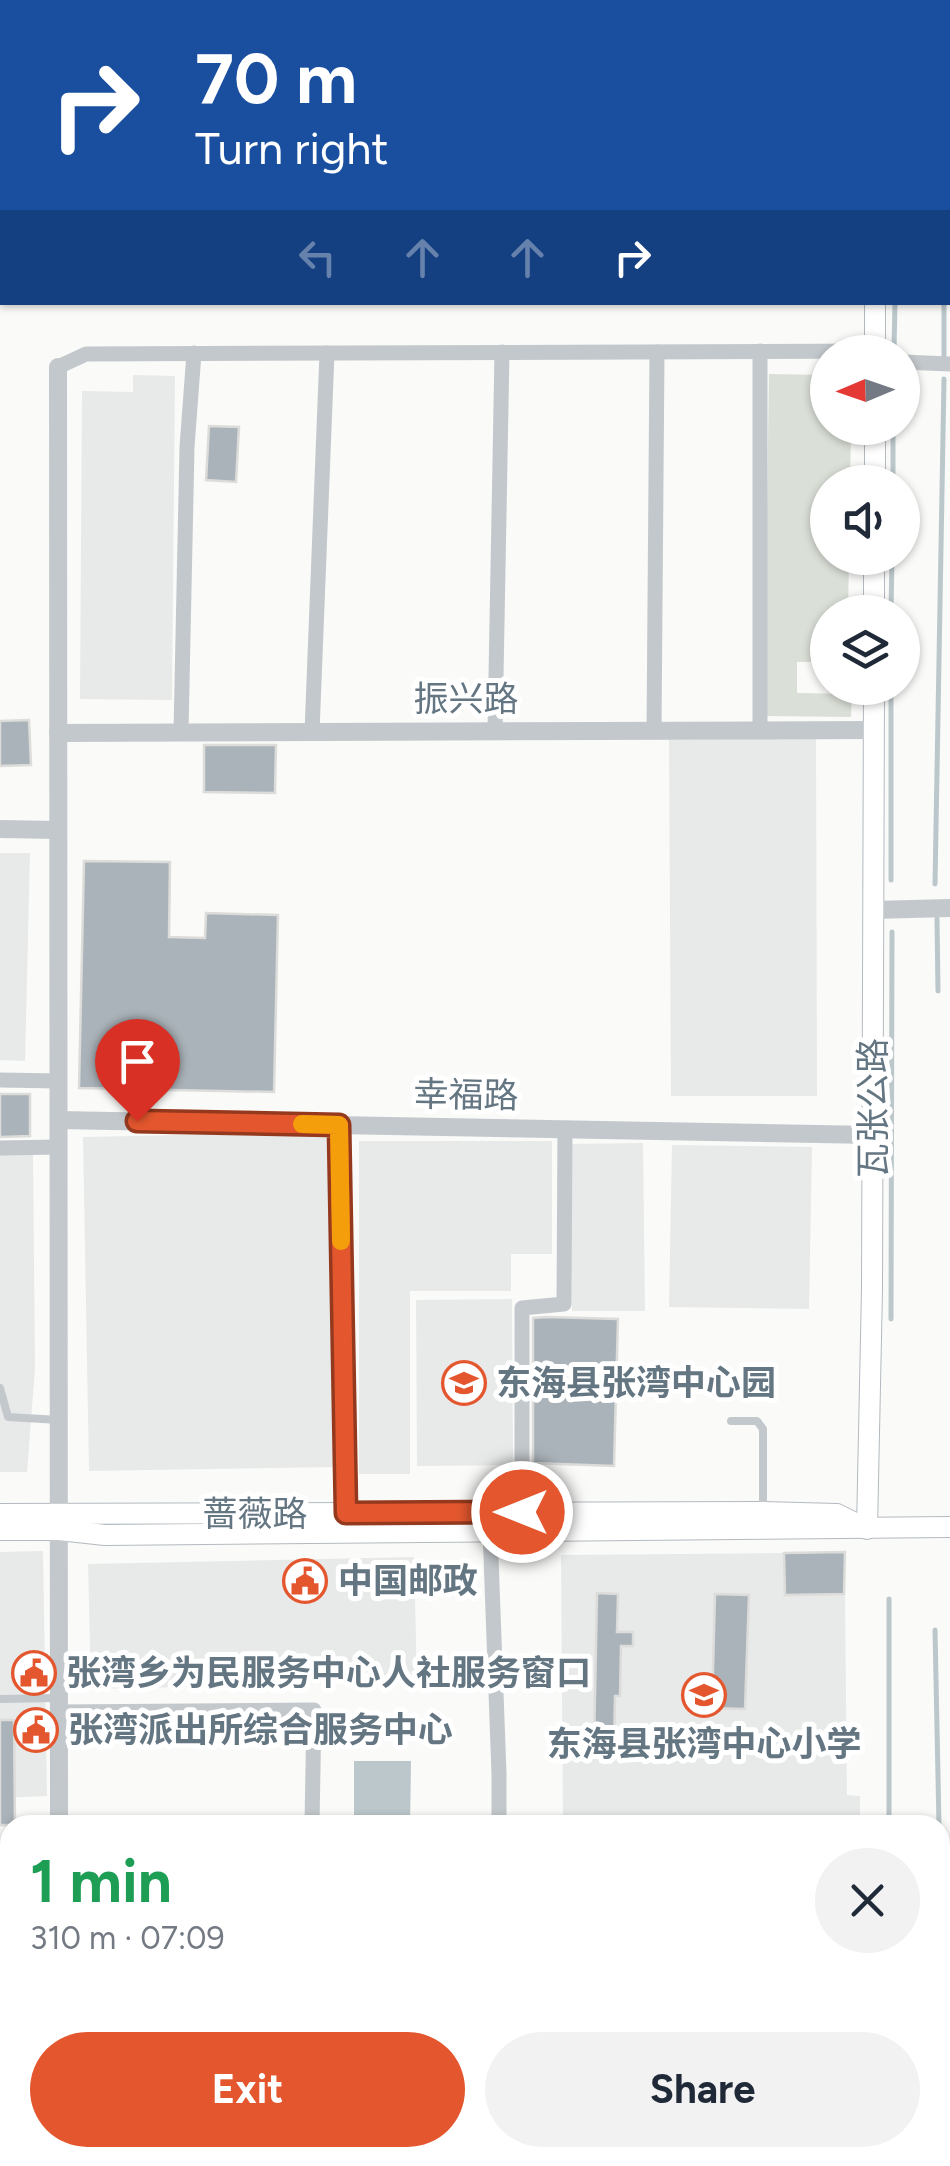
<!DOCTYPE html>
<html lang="en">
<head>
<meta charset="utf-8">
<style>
	body { margin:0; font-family:Figtree,"Noto Sans SC",sans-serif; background:#f2f2f3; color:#1f2937; height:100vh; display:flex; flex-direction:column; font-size:38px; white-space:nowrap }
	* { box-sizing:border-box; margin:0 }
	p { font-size:32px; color:#747a83 }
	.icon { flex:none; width:55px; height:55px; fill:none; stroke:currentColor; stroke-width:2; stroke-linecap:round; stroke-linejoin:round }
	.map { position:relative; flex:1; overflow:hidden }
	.side { position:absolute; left:0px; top:1815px; width:950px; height:352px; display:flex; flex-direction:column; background:#fff; border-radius:30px 30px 0 0; box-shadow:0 2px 8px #0004 }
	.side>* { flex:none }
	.guide { position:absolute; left:0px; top:0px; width:950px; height:305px; box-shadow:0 2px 8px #0004; background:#1a4fa0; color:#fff; overflow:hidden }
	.needle { width:65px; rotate:268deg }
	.buttons { position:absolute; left:810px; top:335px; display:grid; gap:20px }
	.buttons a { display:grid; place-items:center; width:110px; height:110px; border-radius:50%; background:#fff; box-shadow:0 2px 8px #0004; font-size:50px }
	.pin { position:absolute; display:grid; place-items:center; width:85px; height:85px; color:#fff; margin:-102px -42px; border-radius:50% 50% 50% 0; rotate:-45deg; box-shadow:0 0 10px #0007 }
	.pin .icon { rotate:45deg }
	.me { position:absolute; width:110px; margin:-55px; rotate:270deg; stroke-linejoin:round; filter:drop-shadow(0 0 8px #0008) }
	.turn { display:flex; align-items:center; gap:35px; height:210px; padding:0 30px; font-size:45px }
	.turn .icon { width:130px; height:130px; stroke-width:2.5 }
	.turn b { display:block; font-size:70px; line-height:85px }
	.lanes { display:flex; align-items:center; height:95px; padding:0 30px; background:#0003; justify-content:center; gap:50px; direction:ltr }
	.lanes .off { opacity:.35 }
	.round { display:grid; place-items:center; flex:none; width:105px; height:105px; border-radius:52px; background:#f2f2f3 }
	.head { display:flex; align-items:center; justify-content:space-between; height:170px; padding:0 30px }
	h1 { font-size:60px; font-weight:700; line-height:75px; color:#1e9e55 }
	.action { display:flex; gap:20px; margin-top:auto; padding:20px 30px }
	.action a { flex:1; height:115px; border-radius:60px; background:#e4572e; color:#fff; font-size:40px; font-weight:700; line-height:115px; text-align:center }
	.action a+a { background:#f2f2f3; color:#1f2937 }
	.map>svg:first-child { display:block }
</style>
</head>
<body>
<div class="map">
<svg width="950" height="2166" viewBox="0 0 950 2166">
	<rect width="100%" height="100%" fill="#fafaf8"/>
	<g fill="#e8e9e9">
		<path d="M133 375 175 376 172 700 80 699 82 391 133 392Z"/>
		<path d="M816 739 817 1096H671L669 740Z"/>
		<path d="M0 853H30L25 1061 0 1060Z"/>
		<path d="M330 1132 335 1467 89 1471 83 1137Z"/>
		<path d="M359 1141H552V1254H511V1291H410V1474H359Z"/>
		<path d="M643 1143 645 1311H572L570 1144Z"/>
		<path d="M672 1145 812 1147 809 1309 669 1307Z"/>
		<path d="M0 1153H33L35 1369 27 1472H0Z"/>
		<path d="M512 1299 513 1465 417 1466 416 1300Z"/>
		<path d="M43 1551 47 1796 0 1798V1552Z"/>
		<path d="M784 1553 785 1595 845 1594 847 1795 860 1796V1825H563L561 1555Z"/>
		<path d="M414 1557 417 1682 91 1689 88 1564Z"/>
	</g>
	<path fill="#dadfd7" d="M769 374 827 375 828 428H851L850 482H828V558H849L848 612H828L827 662H797V693L852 694 851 717 764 716Z"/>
	<path fill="#bbc7cb" d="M354 1761H411L410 1825H354Z"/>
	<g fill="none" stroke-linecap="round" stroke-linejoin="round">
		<g stroke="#bbc7cb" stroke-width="5">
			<path d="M898 2V0"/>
			<path d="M947 2V0"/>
			<path d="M894 350 895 302"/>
			<path d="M944 357V302"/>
			<path d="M893 482V428"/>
			<path d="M891 612 892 558"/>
			<path d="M891 688V880"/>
			<path d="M935 884 944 379"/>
			<path d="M937 919 938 991"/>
			<path d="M891 1319 892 932"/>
			<path d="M889 1599V1825"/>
			<path d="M935 1630 939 1825"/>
			<path d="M937 2166V2158"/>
		</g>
	</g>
	<g fill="#aab3b9" stroke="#dcdcda" stroke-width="2.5">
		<path d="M209 426 239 427 236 482 206 480Z"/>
		<path d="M29 720 31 765 0 766V721Z"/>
		<path d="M204 745H276L275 793 204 792Z"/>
		<path d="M84 861 170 862 169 937 205 938 206 913 278 915 274 1092 79 1088Z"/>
		<path d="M0 1094H30V1136L0 1137Z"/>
		<path d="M547 1317 618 1319 614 1466 533 1463V1318Z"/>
		<path d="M845 1552 844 1594 785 1595 784 1553Z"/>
		<path d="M597 1593 618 1594 617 1632H633V1646H621L620 1696H615L614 1747 594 1746Z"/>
		<path d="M715 1594 749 1595 745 1709 712 1708Z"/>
		<path d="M0 1720H14L15 1825H0Z"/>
	</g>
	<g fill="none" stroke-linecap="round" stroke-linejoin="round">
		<g stroke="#b3babf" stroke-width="22">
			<g id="secondary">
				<path d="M876 2V0"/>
				<path d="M875 352V302"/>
				<path d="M875 482V428"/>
				<path d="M874 612V558"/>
				<path d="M0 1514 763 1512 837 1514 861 1526"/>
				<path d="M867 1529 872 1289 874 688"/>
				<path d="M0 1530H59L105 1535 950 1527"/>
			</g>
		</g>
		<g stroke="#c3c8cc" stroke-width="8">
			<path d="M0 1388 8 1417 59 1420"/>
			<path d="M731 1421H757L763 1429V1512"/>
			<path d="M0 1699 59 1698"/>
		</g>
		<g stroke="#c3c8cc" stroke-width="15">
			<path d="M760 351V730"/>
			<path d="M902 362 950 364"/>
			<path d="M58 367 86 354 875 351"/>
			<path d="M495 731 502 352"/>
			<path d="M654 731 657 352"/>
			<path d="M181 732 187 447 194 353"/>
			<path d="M312 732 327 353"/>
			<path d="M0 1080 59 1081"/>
			<path d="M339 1125 346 1513"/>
			<path d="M0 1148 59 1147"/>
			<path d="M522 1512V1308L564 1304 565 1129"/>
			<path d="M490 1530 499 1774V1825"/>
			<path d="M59 1712 314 1710 312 1825"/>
			<path d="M0 2058 10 2059"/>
		</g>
		<g stroke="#c3c8cc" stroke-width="18">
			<path d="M58 367 59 1825"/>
			<path d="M58 733 874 730"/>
			<path d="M0 829 58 830"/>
			<path d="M873 910 950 908"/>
			<path d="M59 1120 873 1135"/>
			<path d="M60 2158V2166"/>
		</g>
		<use href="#secondary" stroke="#fff" stroke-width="20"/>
	</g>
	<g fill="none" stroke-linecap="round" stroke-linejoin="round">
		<g stroke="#94391e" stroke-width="25">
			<path id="route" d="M137 1121 339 1125 346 1513 522 1512"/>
		</g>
		<use href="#route" stroke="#e4572e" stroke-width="18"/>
		<path stroke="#f59e0b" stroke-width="18" d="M302 1124 339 1125 341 1241"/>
	</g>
	<defs>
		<g id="school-ring" transform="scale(2.25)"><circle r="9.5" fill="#fff" stroke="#e4572e" stroke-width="1.5"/><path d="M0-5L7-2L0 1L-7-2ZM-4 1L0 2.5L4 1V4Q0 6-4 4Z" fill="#e4572e"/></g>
		<g id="civic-ring" transform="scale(2.25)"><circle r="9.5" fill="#fff" stroke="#e4572e" stroke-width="1.5"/><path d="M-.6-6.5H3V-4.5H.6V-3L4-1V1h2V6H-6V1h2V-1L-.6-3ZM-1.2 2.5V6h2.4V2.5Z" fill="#e4572e"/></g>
	</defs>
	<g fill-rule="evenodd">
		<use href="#school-ring" x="464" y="1383"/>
		<use href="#civic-ring" x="305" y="1581"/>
		<use href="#civic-ring" x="34" y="1673"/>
		<use href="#school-ring" x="704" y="1695"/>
		<use href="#civic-ring" x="36" y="1730"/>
	</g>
	<g text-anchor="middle" stroke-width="10" stroke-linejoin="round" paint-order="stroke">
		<g font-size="35" fill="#657683" stroke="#fff">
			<text x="466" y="711">振兴路</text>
			<text transform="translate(466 1095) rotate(1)" y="12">幸福路</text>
			<text transform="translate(873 1108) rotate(-90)" y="12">瓦张公路</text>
			<text x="255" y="1526">蔷薇路</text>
		</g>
		<g font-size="35" font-weight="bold" fill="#657683" stroke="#fff" text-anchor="start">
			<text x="496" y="1395">东海县张湾中心园</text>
			<text x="338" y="1593">中国邮政</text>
			<text x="66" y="1685">张湾乡为民服务中心人社服务窗口</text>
			<text x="68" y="1742">张湾派出所综合服务中心</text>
			<text x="704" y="1756" text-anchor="middle">东海县张湾中心小学</text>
		</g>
	</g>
</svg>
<div class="buttons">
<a><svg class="needle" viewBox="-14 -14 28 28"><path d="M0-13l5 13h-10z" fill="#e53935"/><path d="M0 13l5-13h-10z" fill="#747a83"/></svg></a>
<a><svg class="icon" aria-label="sound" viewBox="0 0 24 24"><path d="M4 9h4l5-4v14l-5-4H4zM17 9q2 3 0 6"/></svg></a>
<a><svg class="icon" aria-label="layers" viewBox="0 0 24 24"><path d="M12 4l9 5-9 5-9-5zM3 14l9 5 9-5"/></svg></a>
</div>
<div class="pin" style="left:137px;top:1121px;background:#d93025"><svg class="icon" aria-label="arrive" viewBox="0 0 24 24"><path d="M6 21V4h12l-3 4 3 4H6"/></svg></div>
<svg class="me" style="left:522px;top:1512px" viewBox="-20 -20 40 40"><circle r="17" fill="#e4572e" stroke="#fff" stroke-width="3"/><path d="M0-11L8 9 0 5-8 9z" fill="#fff"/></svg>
<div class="guide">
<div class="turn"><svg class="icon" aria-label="right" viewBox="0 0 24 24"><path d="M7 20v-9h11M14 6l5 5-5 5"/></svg><div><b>70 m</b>Turn right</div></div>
<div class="lanes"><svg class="icon off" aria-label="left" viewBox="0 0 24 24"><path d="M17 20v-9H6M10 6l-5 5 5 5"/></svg><svg class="icon off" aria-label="ahead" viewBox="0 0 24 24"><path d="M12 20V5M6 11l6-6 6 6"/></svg><svg class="icon off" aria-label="ahead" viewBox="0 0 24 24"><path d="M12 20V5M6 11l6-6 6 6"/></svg><svg class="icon" aria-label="right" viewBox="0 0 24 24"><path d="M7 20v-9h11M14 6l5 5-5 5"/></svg></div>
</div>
<section class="side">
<div class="head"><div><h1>1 min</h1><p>310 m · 07:09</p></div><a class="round"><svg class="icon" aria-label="close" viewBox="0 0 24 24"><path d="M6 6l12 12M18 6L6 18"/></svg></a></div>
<div class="action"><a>Exit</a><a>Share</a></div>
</section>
</div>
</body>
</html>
